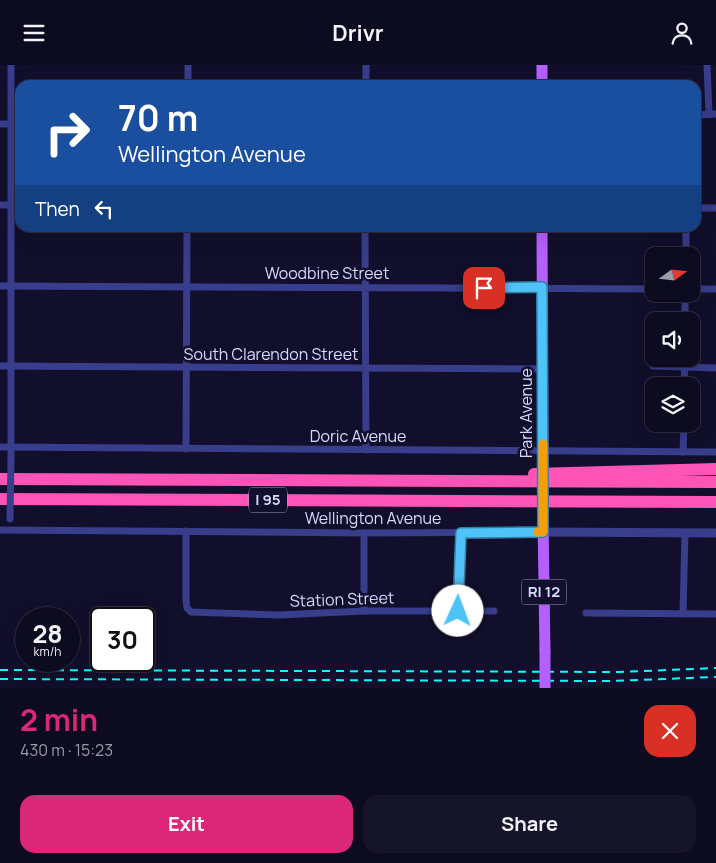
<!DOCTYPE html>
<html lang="en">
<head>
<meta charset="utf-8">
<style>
	body { margin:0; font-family:Manrope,sans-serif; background:#161429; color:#f1f3f6; height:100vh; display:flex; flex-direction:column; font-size:19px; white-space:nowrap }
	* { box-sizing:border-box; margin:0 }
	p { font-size:16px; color:#9a9ba5 }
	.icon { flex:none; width:28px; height:28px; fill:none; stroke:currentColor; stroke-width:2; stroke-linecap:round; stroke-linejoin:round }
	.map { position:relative; height:623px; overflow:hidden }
	.side { display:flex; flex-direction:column; background:#0d0b20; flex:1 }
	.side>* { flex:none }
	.guide { position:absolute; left:15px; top:15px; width:686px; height:152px; border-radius:15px; box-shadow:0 5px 20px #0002,0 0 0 1px #2d2b3e; background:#1a4fa0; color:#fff; overflow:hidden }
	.needle { width:32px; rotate:75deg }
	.tools { position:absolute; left:645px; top:182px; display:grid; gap:10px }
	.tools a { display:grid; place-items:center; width:55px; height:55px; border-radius:10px; background:#0d0b20; box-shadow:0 5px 20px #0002,0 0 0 1px #2d2b3e; font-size:25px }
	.speed { position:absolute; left:15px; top:542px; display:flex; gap:10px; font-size:25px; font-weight:700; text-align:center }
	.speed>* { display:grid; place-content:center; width:65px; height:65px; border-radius:50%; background:#0d0b20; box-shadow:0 5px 20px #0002,0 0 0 1px #2d2b3e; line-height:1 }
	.speed small { font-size:12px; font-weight:400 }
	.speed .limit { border:2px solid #111; border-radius:8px; background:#fff; color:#111 }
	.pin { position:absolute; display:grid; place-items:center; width:42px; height:42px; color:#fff; margin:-21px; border-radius:10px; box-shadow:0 2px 8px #0006 }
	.me { position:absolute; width:55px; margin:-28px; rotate:2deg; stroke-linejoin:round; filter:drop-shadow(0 0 4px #0008) }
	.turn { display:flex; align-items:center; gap:18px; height:105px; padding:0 20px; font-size:22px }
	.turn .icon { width:65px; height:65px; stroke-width:2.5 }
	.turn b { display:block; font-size:35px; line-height:42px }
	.then { display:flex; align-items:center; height:48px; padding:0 20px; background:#0003; gap:10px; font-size:19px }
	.round { display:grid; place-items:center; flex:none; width:52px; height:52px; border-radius:15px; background:#161429 }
	.overview { display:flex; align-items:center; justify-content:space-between; height:85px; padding:0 20px }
	h1 { font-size:30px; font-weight:700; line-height:38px; color:#db2777 }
	.primary-button { display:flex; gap:10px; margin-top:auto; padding:10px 20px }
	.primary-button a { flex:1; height:58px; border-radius:15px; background:#db2777; color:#fff; font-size:20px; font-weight:700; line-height:58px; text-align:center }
	.primary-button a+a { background:#161429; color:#f1f3f6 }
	header { display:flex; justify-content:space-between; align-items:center; height:65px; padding:0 20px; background:#0d0b20; font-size:22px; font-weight:700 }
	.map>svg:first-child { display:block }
</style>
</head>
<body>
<header><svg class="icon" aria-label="menu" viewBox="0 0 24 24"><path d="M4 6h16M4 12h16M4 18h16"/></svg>Drivr<svg class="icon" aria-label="person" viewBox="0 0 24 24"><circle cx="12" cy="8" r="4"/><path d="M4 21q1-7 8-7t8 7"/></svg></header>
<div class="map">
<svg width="716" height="623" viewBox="0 0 716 623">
	<rect width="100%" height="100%" fill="#110f2b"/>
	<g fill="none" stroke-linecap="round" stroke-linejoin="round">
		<g stroke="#383d8c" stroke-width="7">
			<path d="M707 0 709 49"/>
			<path d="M188 20V0"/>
			<path d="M366 20V0"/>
			<path d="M696 50 716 49"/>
			<path d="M0 59H20"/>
			<path d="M0 140H20"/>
			<path d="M696 143H716"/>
			<path d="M365 162 366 385"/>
			<path d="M686 191V162"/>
			<path d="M0 221 654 224"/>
			<path d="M691 224H716"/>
			<path d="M685 229V256"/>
			<path d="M0 301 543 304"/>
			<path d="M653 301 716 303"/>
			<path d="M684 321 685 294"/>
			<path d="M0 382 716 387"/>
			<path d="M186 384 187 162"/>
			<path d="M683 387 684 359"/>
			<path d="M11 394V0"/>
			<path d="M0 465 364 468 543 467"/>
			<path d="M186 466V535L187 543 191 547 279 550 364 546H494"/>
			<path d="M364 468V546"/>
			<path d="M459 546 461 468"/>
			<path d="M586 548 716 549"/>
			<path d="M683 549 685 468"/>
		</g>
		<path stroke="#383d8c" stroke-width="9" d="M543 467 716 468"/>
		<g stroke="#b460ff" stroke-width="11">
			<path d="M542 0V20"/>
			<path d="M542 162 543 397"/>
			<path d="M543 455 545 586"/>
		</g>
		<g stroke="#ff54b7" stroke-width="12">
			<path d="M534 409 716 404"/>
			<path d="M0 414 716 417"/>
			<path d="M0 434 716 437"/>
		</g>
		<g stroke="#05feff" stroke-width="2" stroke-dasharray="8 6" stroke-linecap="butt">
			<path d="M0 605 619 607 716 603"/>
			<path d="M0 614 610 616 716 612"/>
		</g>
		<path stroke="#383d8c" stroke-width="7" d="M10 454 11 394"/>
		<g stroke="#b460ff" stroke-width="11">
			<path d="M543 397V455"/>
			<path d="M545 586V623"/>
		</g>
	</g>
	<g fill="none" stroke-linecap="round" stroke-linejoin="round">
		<g stroke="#337fa1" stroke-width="12">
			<path id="route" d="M458 546 461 468 543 467 542 222 484 223"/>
		</g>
		<use href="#route" stroke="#4fc3f7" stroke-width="9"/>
		<path stroke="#f59e0b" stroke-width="9" d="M538 467H543V379"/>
	</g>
	<g text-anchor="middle" stroke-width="5" stroke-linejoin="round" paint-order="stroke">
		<g fill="#110f2b" stroke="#9d9cbf" stroke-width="1">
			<rect x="249" y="422.5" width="38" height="25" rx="4"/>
			<rect x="521.5" y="514.5" width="45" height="25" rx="4"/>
		</g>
		<g font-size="15" font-weight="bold" fill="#d9d9ff">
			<text x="268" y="440">I 95</text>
			<text x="544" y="532">RI 12</text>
		</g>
		<g font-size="16" fill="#d9d9ff" stroke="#110f2b">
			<text x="327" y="214">Woodbine Street</text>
			<text x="271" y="295">South Clarendon Street</text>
			<text transform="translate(526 348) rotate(-90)" y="6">Park Avenue</text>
			<text x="358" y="377">Doric Avenue</text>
			<text x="373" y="459">Wellington Avenue</text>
			<text transform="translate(342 534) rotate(-2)" y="6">Station Street</text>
		</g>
	</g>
</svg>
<div class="tools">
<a><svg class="needle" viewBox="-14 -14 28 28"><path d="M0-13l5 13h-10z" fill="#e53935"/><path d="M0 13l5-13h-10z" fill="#9a9ba5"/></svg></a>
<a><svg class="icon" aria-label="sound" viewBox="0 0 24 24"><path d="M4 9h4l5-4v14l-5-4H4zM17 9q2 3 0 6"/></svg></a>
<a><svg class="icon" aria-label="layers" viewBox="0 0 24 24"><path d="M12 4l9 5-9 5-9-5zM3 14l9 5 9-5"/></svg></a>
</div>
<div class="speed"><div>28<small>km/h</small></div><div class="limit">30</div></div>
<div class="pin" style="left:484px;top:223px;background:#d93025"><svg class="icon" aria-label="arrive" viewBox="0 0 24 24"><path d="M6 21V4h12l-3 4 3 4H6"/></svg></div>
<svg class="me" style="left:458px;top:546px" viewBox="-20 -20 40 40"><circle r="19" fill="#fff"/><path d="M0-13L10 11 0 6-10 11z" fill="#4fc3f7"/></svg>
<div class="guide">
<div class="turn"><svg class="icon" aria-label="right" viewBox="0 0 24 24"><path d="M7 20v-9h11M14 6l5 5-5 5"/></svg><div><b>70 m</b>Wellington Avenue</div></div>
<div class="then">Then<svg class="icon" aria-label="left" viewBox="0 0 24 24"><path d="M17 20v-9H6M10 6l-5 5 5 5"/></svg></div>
</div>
</div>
<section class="side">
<div class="overview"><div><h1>2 min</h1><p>430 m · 15:23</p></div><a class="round" style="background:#d93025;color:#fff"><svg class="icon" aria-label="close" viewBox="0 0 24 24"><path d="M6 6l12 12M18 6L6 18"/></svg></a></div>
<div class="primary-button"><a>Exit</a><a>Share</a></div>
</section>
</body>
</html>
